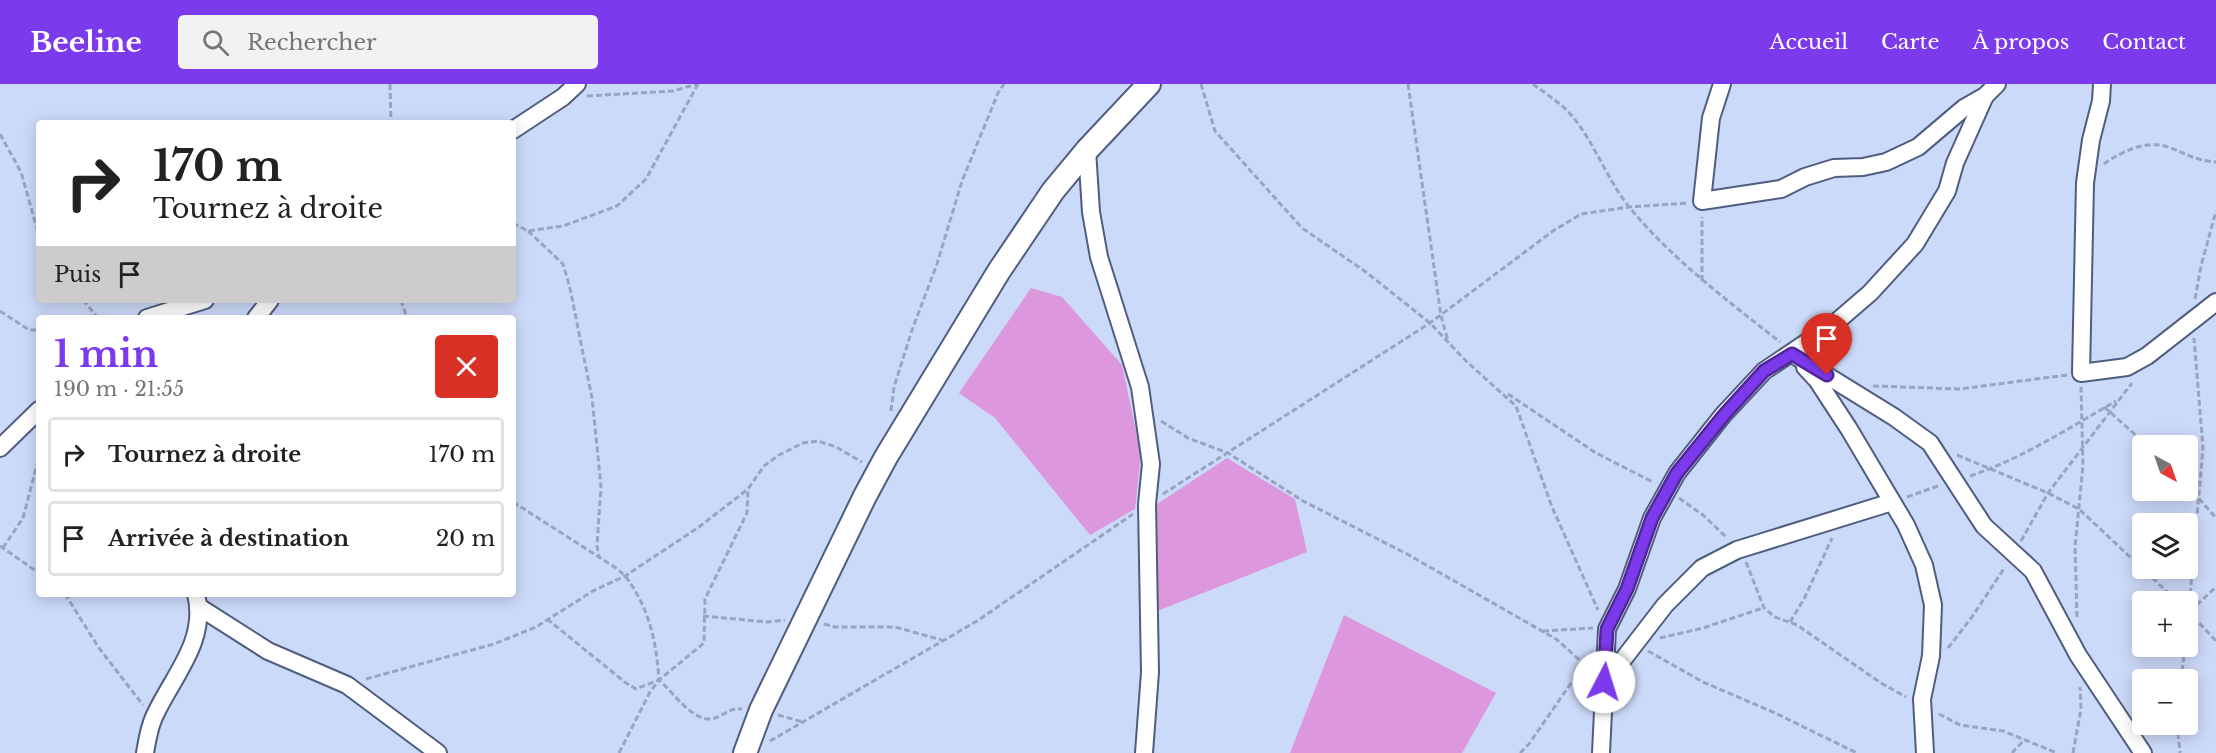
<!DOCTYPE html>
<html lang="fr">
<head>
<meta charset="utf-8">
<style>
	body { margin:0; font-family:"Libre Baskerville",serif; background:#f2f2f2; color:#222; height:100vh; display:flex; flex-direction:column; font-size:22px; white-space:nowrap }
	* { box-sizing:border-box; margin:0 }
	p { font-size:20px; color:#767676 }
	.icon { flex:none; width:33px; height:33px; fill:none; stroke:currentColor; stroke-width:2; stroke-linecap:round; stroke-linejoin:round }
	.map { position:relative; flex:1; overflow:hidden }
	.drawer { position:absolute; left:36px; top:231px; width:480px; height:282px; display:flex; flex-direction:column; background:#fff; border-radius:6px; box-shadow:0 3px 15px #0003 }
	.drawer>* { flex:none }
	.banner { position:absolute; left:36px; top:36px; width:480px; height:183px; border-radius:6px; box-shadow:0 3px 15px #0003; background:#fff; color:#222; overflow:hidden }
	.needle { width:39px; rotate:140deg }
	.fabs { position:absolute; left:2132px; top:351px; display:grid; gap:12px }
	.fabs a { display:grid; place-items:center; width:66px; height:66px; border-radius:6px; background:#fff; box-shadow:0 3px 15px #0003; font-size:30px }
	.pin { position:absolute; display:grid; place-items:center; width:51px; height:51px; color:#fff; margin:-62px -26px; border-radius:50% 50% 50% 0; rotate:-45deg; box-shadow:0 0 6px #0007 }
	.pin .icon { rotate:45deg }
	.me { position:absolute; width:66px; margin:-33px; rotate:5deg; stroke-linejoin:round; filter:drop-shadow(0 0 4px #0008) }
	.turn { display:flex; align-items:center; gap:21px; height:126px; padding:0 18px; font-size:27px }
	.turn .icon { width:78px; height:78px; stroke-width:2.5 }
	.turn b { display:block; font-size:42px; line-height:51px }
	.then { display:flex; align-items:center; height:57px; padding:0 18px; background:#0003; gap:12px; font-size:22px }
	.round { display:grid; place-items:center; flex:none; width:63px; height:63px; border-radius:6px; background:#f2f2f2 }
	.headline { display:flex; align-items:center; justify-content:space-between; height:102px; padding:0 18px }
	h1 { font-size:36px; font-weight:700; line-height:45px; color:#7c3aed }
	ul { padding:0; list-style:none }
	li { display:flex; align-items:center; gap:18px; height:75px; margin:0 12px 9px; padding:0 6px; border:3px solid #e0e0e0; border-radius:6px }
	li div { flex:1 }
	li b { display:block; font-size:22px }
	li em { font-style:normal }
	header { display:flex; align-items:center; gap:36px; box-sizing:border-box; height:84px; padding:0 30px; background:#7c3aed; color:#fff }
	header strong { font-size:28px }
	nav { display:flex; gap:33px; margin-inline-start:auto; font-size:21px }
	.search { width:420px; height:54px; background:#f2f2f2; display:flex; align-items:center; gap:15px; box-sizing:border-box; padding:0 21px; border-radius:6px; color:#767676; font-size:22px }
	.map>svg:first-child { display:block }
</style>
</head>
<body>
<header>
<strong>Beeline</strong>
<div class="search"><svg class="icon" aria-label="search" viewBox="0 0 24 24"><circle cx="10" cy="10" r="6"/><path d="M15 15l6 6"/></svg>Rechercher</div>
<nav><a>Accueil</a><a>Carte</a><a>À propos</a><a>Contact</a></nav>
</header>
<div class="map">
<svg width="2216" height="669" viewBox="0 0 2216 669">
	<rect width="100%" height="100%" fill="#ccdaf9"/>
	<g fill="#dc97dd">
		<path d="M1031 204 1062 213 1122 281 1141 370 1135 425 1090 451 995 334 959 309Z"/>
		<path d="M1227 374 1295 415 1307 468 1142 533 1148 426Z"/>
		<path d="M1344 531 1496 609 1462 669H1290Z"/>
	</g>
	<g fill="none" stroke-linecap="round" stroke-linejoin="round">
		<g stroke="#4f5d7f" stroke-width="20">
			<g id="street">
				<path d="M1722 0 1711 34 1702 117 1781 105 1805 93 1834 84 1863 83 1886 78 1918 63 1964 24 1985 12 1997 0"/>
				<path d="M2102 0 2101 17 2091 56 2085 99 2081 289 2127 283 2147 272 2216 218"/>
				<path d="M513 46 563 13 577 0"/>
				<path d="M1087 66 1091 128 1099 173 1140 303 1151 380 1147 420 1150 588 1144 669"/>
				<path d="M147 234 205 216"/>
				<path d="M256 234 270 216"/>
				<path d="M1792 270 1894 333 1930 359 1984 442 2033 487 2078 571 2143 669"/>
				<path d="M1805 283 1817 296 1849 345 1906 441 1924 481 1933 521 1931 572 1922 615 1925 669"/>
				<path d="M0 364 39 326"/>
				<path d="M199 523 268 567 347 601 438 669"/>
				<path d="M1605 604 1618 582 1665 521 1702 484 1737 466 1892 418"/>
				<path d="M145 669C147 657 149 644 154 633 172 593 208 557 196 510"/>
				<path d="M1601 669 1607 545 1627 505 1652 434 1677 389 1723 331 1764 287 1834 240 1870 209 1915 160 1947 107 1955 79 1985 12"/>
			</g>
		</g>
		<g stroke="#4f5d7f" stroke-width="26">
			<path id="secondary" d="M745 669 761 626 865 412 886 373 999 187 1053 107 1087 66 1149 0"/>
		</g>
		<g stroke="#99a5bf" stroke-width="3" stroke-dasharray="6 3" stroke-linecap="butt">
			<path d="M390 0 391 39"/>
			<path d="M1201 0 1215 47 1302 144 1366 188 1430 239 1466 277 1516 322 1552 423 1598 526"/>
			<path d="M1408 0 1441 232 1448 257"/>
			<path d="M1533 0C1546 10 1561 19 1572 32 1595 59 1607 96 1630 124 1673 176 1728 217 1780 258"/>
			<path d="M587 12 673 7 697 0"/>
			<path d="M0 50 21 88 39 152"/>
			<path d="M2104 80C2110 75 2117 72 2124 68 2170 48 2175 75 2216 78"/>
			<path d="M513 139 528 147 563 142 617 122 646 95 698 0"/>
			<path d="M528 147 563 180 570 204 592 314 601 402 597 462 599 473C608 479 619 485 626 493 650 526 656 557 659 596"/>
			<path d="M1702 197V133"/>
			<path d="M2195 215 2201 182 2216 127"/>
			<path d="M83 216 98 234"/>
			<path d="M401 216 407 234"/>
			<path d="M0 227 29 246H39"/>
			<path d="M1873 302 1960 305 2067 291"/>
			<path d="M1508 310 1596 369 1653 398"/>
			<path d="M2104 323 2148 362"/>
			<path d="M891 327 894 303 912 246 937 180 962 97 998 9 1004 0"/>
			<path d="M1161 337 1188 354 1228 369 1303 417 1407 470 1556 555 1584 580 1588 587"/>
			<path d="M1957 371 2048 409 2079 425 2178 518"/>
			<path d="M1970 392C2021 375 2069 344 2116 317"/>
			<path d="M2187 401 2216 434"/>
			<path d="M1163 410 1430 239 1553 147 1581 130 1629 123 1688 119"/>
			<path d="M1907 413 1941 401"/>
			<path d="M1679 414 1703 431 1727 454"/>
			<path d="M513 418 599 473"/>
			<path d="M2021 457 2048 409 2132 299"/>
			<path d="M0 462 39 489"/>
			<path d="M3 464 23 434 39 373"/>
			<path d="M1746 478 1764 524 1775 533 1797 541 1881 599 1906 613"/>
			<path d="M65 510 99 564 143 621"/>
			<path d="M2187 526 2216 557"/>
			<path d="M2190 527 2216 503"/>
			<path d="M703 532 767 538 785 536"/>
			<path d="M2077 533 2075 463 2083 381 2081 303"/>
			<path d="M547 535 626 599 636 605 659 596C672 607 692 637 711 635 723 633 729 623 742 625"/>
			<path d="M1790 538 1804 515 1832 454"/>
			<path d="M824 540 835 543H895L942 556"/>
			<path d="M2187 546 2203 364 2194 254"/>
			<path d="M1543 547 1593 544"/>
			<path d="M1660 554 1703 544 1763 524"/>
			<path d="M1948 564 1972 533 2005 483"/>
			<path d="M1648 567 1703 598 1773 628 1857 669"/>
			<path d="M366 595 494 560 536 543 593 507 625 492 699 443 748 405 764 382 779 371 803 359 818 357 836 363 862 378"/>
			<path d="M2181 596 2185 562"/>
			<path d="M1939 630 1960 641 2003 647 2057 669"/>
			<path d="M778 631 803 638"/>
			<path d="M2177 640 2180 669"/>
			<path d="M770 657 977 537 1133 430"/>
			<path d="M619 669 650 608 659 596 704 559 705 515 747 429 748 405"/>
			<path d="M1520 669 1529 660 1589 573"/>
			<path d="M2012 669 2025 655"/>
			<path d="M2073 669 2081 625 2080 603"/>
		</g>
		<use href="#street" stroke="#fff" stroke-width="16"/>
		<use href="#secondary" stroke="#fff" stroke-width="22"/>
	</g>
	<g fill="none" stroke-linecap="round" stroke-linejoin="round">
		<g stroke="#51269a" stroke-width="15">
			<path id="route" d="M1604 598 1607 545 1627 505 1652 434 1677 389 1724 331 1764 287 1792 270 1827 291"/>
		</g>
		<use href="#route" stroke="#7c3aed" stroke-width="10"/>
	</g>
</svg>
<div class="fabs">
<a><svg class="needle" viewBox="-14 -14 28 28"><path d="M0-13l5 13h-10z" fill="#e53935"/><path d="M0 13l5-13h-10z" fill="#767676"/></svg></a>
<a><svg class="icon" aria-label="layers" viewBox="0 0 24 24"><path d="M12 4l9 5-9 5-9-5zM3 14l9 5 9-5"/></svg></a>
<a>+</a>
<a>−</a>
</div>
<div class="pin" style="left:1827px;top:291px;background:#d93025"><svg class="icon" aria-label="arrive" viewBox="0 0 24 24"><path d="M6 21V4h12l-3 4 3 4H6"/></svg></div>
<svg class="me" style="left:1604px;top:598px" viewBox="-20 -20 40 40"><circle r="19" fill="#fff"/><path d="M0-13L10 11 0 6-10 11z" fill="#7c3aed"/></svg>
<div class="banner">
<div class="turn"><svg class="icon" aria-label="right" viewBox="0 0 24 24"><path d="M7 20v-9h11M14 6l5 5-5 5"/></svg><div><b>170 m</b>Tournez à droite</div></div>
<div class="then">Puis<svg class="icon" aria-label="arrive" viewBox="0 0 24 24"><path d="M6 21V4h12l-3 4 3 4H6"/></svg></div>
</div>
<section class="drawer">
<div class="headline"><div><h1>1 min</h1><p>190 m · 21:55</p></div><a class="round" style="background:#d93025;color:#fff"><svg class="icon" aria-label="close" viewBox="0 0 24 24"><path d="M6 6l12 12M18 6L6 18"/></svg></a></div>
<ul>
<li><svg class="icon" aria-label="right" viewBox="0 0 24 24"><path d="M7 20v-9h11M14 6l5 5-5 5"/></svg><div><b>Tournez à droite</b></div><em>170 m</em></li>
<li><svg class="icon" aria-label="arrive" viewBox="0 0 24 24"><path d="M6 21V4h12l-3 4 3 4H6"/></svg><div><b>Arrivée à destination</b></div><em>20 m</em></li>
</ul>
</section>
</div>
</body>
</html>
